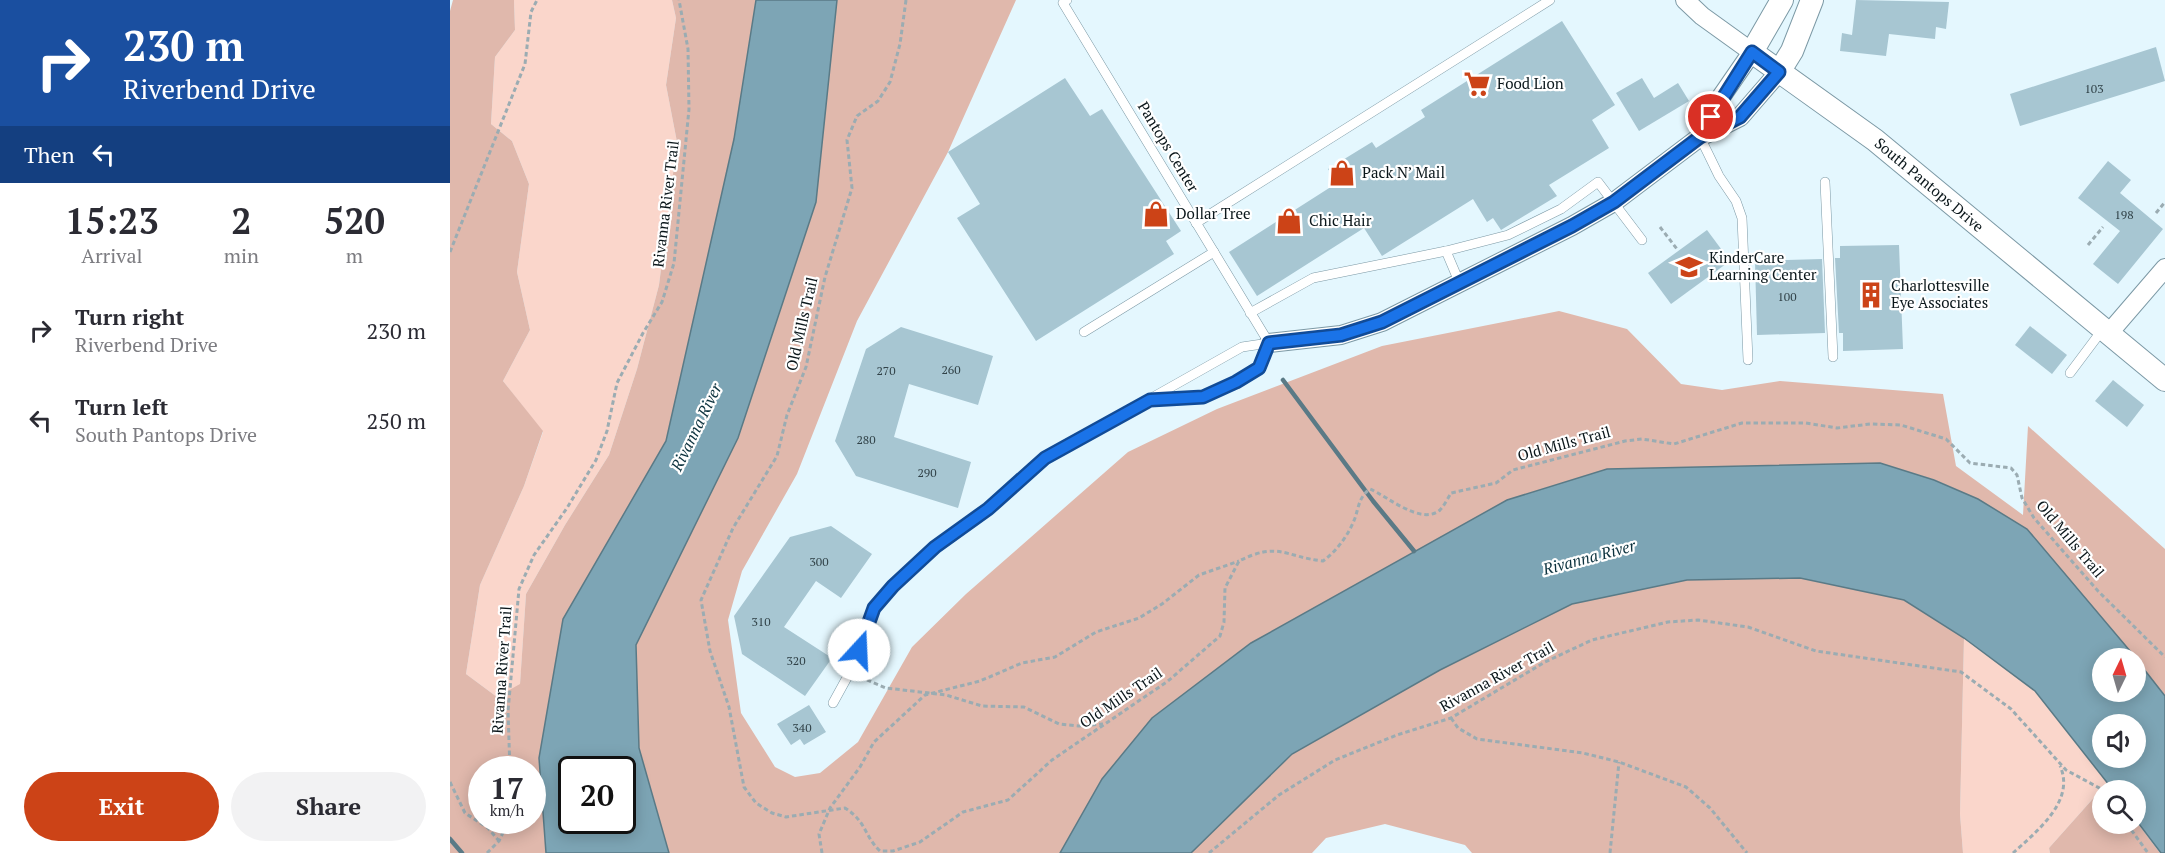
<!DOCTYPE html>
<html lang="en">
<head>
<meta charset="utf-8">
<style>
	body { margin:0; font-family:"PT Serif",serif; background:#f2f2f3; color:#2b2b33; height:100vh; display:flex; flex-direction:column; font-size:22px; white-space:nowrap }
	* { box-sizing:border-box; margin:0 }
	p { font-size:20px; color:#7c7c81 }
	.icon { flex:none; width:33px; height:33px; fill:none; stroke:currentColor; stroke-width:2; stroke-linecap:round; stroke-linejoin:round }
	.map { position:relative; flex:1; overflow:hidden }
	.details { display:flex; flex-direction:column; background:#fff; width:450px }
	.details>* { flex:none }
	.hud { background:#1a4fa0; color:#fff; overflow:hidden }
	.needle { width:39px; rotate:5deg }
	.buttons { position:absolute; left:1642px; top:648px; display:grid; gap:12px }
	.buttons a { display:grid; place-items:center; width:54px; height:54px; border-radius:50%; background:#fff; box-shadow:0 3px 15px #0003; font-size:30px }
	.speed { position:absolute; left:18px; top:756px; display:flex; gap:12px; font-size:30px; font-weight:700; text-align:center }
	.speed>* { display:grid; place-content:center; width:78px; height:78px; border-radius:50%; background:#fff; box-shadow:0 3px 15px #0003; line-height:1 }
	.speed small { font-size:15px; font-weight:400 }
	.speed .limit { border:3px solid #111; border-radius:9px; background:#fff; color:#111 }
	.pin { position:absolute; display:grid; place-items:center; width:51px; height:51px; color:#fff; margin:-26px; border:3px solid #fff; border-radius:50%; box-shadow:0 2px 6px #0007 }
	.me { position:absolute; width:66px; margin:-33px; rotate:20deg; stroke-linejoin:round; filter:drop-shadow(0 0 4px #0008) }
	.turn { display:flex; align-items:center; gap:21px; height:126px; padding:0 24px; font-size:27px }
	.turn .icon { width:78px; height:78px; stroke-width:2.5 }
	.turn b { display:block; font-size:42px; line-height:51px }
	.then { display:flex; align-items:center; height:57px; padding:0 24px; background:#0003; gap:12px; font-size:22px }
	.eta { display:flex; justify-content:space-evenly; align-items:center; height:102px; text-align:center }
	.eta b { font-size:36px; font-weight:700; line-height:42px }
	.cta { display:flex; gap:12px; margin-top:auto; padding:12px 24px }
	.cta a { flex:1; height:69px; border-radius:36px; background:#cc4317; color:#fff; font-size:24px; font-weight:700; line-height:69px; text-align:center }
	.cta a+a { background:#f2f2f3; color:#2b2b33 }
	ul { padding:0; list-style:none }
	li { display:flex; align-items:center; gap:18px; height:90px; padding:0 24px }
	li div { flex:1 }
	li b { display:block; font-size:22px }
	li em { font-style:normal }
	main { display:flex; flex:1; min-height:0 }
	.map>svg:first-child { display:block }
</style>
</head>
<body>
<main>
<section class="details">
<div class="hud">
<div class="turn"><svg class="icon" aria-label="right" viewBox="0 0 24 24"><path d="M7 20v-9h11M14 6l5 5-5 5"/></svg><div><b>230 m</b>Riverbend Drive</div></div>
<div class="then">Then<svg class="icon" aria-label="left" viewBox="0 0 24 24"><path d="M17 20v-9H6M10 6l-5 5 5 5"/></svg></div>
</div>
<div class="eta">
<div><b>15:23</b><p>Arrival</p></div>
<div><b>2</b><p>min</p></div>
<div><b>520</b><p>m</p></div>
</div>
<ul>
<li><svg class="icon" aria-label="right" viewBox="0 0 24 24"><path d="M7 20v-9h11M14 6l5 5-5 5"/></svg><div><b>Turn right</b><p>Riverbend Drive</p></div><em>230 m</em></li>
<li><svg class="icon" aria-label="left" viewBox="0 0 24 24"><path d="M17 20v-9H6M10 6l-5 5 5 5"/></svg><div><b>Turn left</b><p>South Pantops Drive</p></div><em>250 m</em></li>
</ul>
<div class="cta"><a>Exit</a><a>Share</a></div>
</section>
<div class="map">
<svg width="1715" height="853" viewBox="0 0 1715 853">
	<rect width="100%" height="100%" fill="#e4f7fe"/>
	<g fill="#fad6cb">
		<path d="M64 0H222L226 18 216 85 227 142 209 285 187 369 159 455 115 525 76 594 70 685 47 697 16 674 30 585 74 486 93 432 53 381 80 330 67 272 79 184 62 141 41 124 45 57 65 30Z"/>
		<path d="M1514 638 1585 691 1657 783 1599 848 1600 853H1513L1510 814Z"/>
	</g>
	<g fill="#e0b8ac" fill-rule="evenodd">
		<path d="M3 0H64L65 30 45 57 41 124 62 141 79 184 67 272 80 330 53 381 93 431 74 486 30 585 16 674 47 697 70 684 76 594 115 525 159 455 187 369 209 285 227 142 216 85 226 18 222 0H306L284 139 216 441 113 619 89 758 96 853H0V11ZM32 770H82V820H32Z"/>
		<path d="M387 0H566L498 152 407 321 347 474 292 571 278 620 291 713 325 767 345 777 370 773 408 742 462 647 516 594 678 452 767 409 932 346 1109 311 1177 329 1231 384 1272 390 1330 381 1493 394 1506 466 1573 515 1578 426 1715 549V696L1577 529 1528 499 1485 480 1430 463 1157 469 1057 500 801 643 702 718 652 779 610 853H219L189 748 186 645 288 438Z"/>
		<path d="M1350 578 1454 600 1514 638 1510 814 1513 853H1022L1015 845 935 824 876 838 862 853H741L842 754 990 670 1122 604 1237 580Z"/>
		<path d="M1657 783 1663 790H1653V824H1686V821L1710 853H1600L1599 848Z"/>
	</g>
	<g fill="#7da5b5" stroke="#5a7a86" stroke-width="1.5" fill-rule="evenodd">
		<path d="M306 0H387L366 202 288 438 186 645 189 748 219 853H96L89 758 113 619 216 441 284 139ZM122 770H172V820H122Z"/>
		<path d="M1430 463 1484 480 1528 499 1577 529 1686 658H1653V692H1686V659L1715 696V853H1711L1686 820V790H1663L1585 691 1514 638 1454 600 1350 578 1237 580 1122 604 990 670 842 754 741 853H610L652 779 702 718 801 643 1057 500 1157 469ZM1653 724H1686V758H1653Z"/>
	</g>
	<g fill="none" stroke-linecap="round" stroke-linejoin="round">
		<g stroke="#5a7a86" stroke-width="4.5">
			<path d="M833 380 923 501 964 551"/>
			<path d="M0 839 12 853"/>
		</g>
	</g>
	<g fill="#a7c6d2">
		<path d="M1406 0 1499 2 1496 29 1486 27 1485 39 1439 34 1436 56 1390 51 1392 33 1402 35Z"/>
		<path d="M1112 21 1165 105 1142 120 1159 148 1099 185 1107 196 1051 230 1043 218 1037 222 1023 199 932 256 914 228 807 296 779 252 887 183 878 169 922 142 926 148 975 117 971 110Z"/>
		<path d="M1706 47 1715 81 1570 126 1560 94Z"/>
		<path d="M615 78 640 116 652 109 731 231 716 241 724 254 586 341 507 218 530 204 498 152Z"/>
		<path d="M1192 78 1204 98 1228 83 1239 101 1189 131 1166 93Z"/>
		<path d="M1658 161 1681 180 1670 193 1713 229 1668 284 1643 264 1670 231 1628 198Z"/>
		<path d="M1257 230 1280 261 1221 304 1198 273Z"/>
		<path d="M1449 245 1453 349 1393 351V333H1389L1385 258H1390V246Z"/>
		<path d="M1372 259 1375 333 1307 335 1305 261Z"/>
		<path d="M1580 326 1617 355 1602 374 1565 345Z"/>
		<path d="M451 327 543 356 528 405 459 384 444 437 521 462 508 508 406 476 385 441 416 349Z"/>
		<path d="M1663 380 1694 405 1677 427 1645 401Z"/>
		<path d="M381 526 422 554 391 598 366 581 334 627 382 658 355 696 292 654 284 616 340 537Z"/>
		<path d="M359 705 376 732 354 745 350 739 341 745 327 724Z"/>
	</g>
	<g fill="none" stroke-linecap="round" stroke-linejoin="round">
		<g stroke="#7c99a5" stroke-width="10">
			<g id="service">
				<path d="M617 0 613 3 819 343"/>
				<path d="M1250 137 1269 176 1286 201 1292 218 1298 360"/>
				<path d="M1375 182 1383 357"/>
				<path d="M746 223 1100 0"/>
				<path d="M996 251 1010 284"/>
				<path d="M800 313 863 278 996 251 1058 235 1111 209 1148 182 1192 240"/>
				<path d="M634 332 764 252"/>
				<path d="M1620 373 1653 329"/>
				<path d="M703 400C739 399 779 395 808 368 813 363 816 350 819 343"/>
				<path d="M383 703 405 663 424 608 443 586 485 547 538 509 595 458 792 347 819 343"/>
			</g>
		</g>
		<g stroke="#7c99a5" stroke-width="20">
			<g id="minor">
				<path d="M1235 0 1252 16 1302 52 1271 97 1250 137"/>
				<path d="M1659 333 1715 268"/>
				<path d="M819 343 891 335 932 322 1122 226 1164 202 1250 137 1290 117 1329 72"/>
			</g>
		</g>
		<g stroke="#7c99a5" stroke-width="24">
			<g id="tertiary">
				<path d="M1332 0 1302 52 1425 140 1715 380"/>
				<path d="M1329 72 1342 51 1362 0"/>
			</g>
		</g>
		<g stroke="#9bacb2" stroke-width="3" stroke-dasharray="4.5 3" stroke-linecap="butt">
			<path d="M456 0 450 44 440 82 428 101 407 116 397 140 402 188 375 277 356 367 337 415 327 456 283 528 251 600 260 651 279 707 294 787 306 803 322 813 336 817 395 808C417 822 414 836 430 851H443L470 842 513 812 558 800 602 760 718 681 770 636 774 622 775 588 789 561C829 541 835 557 873 561 887 551 899 534 905 518 909 506 909 497 920 489 937 496 971 526 990 510 994 506 998 498 1001 493L1046 483 1063 470 1175 441 1192 439 1224 444 1292 423H1356L1387 428 1420 424 1451 425 1496 439 1520 463 1561 468 1567 475 1572 498 1584 518 1648 591 1715 657"/>
			<path d="M1706 213 1715 202"/>
			<path d="M1210 227 1227 249"/>
			<path d="M1638 245 1653 227"/>
			<path d="M0 252 75 64 81 12 87 0"/>
			<path d="M410 677 436 688 496 695 532 706 574 707 609 724 629 726 653 724"/>
			<path d="M1001 718 1008 728 1027 739 1133 753 1169 762 1236 787 1260 808 1297 853"/>
			<path d="M60 770 58 711 69 589 84 555 117 508 146 460 157 431 167 383 193 333 212 302 224 263 239 109 238 49 229 0"/>
			<path d="M0 782 15 813 38 828 49 841"/>
			<path d="M1677 824 1698 853"/>
			<path d="M37 853 49 841 59 820"/>
			<path d="M372 853 369 834 380 808 410 767 424 742 475 695 530 681 572 663 605 657 646 632 689 618 712 604 749 575 789 561"/>
			<path d="M759 853 829 795 885 760 947 735 1001 718 1095 662 1142 640 1218 622 1248 620 1298 627 1366 651 1511 672 1561 709 1616 770 1653 790"/>
			<path d="M1160 853 1169 762"/>
			<path d="M1563 853C1586 832 1626 801 1610 766"/>
		</g>
		<use href="#service" stroke="#fff" stroke-width="9"/>
		<use href="#minor" stroke="#fff" stroke-width="18"/>
		<use href="#tertiary" stroke="#fff" stroke-width="22"/>
	</g>
	<g fill="none" stroke-linecap="round" stroke-linejoin="round">
		<g stroke="#114b97" stroke-width="15">
			<path id="route" d="M409 650 424 608 443 586 485 547 538 509 595 458 700 400 753 397 786 382 809 368 819 343 891 335 932 322 1122 226 1164 202 1250 137 1290 117 1329 72 1302 52 1261 117"/>
		</g>
		<use href="#route" stroke="#1a73e8" stroke-width="10"/>
	</g>
	<defs>
		<g id="supermarket-bare" transform="scale(2.07)"><path d="M-6-5.5h2.5l.6 2H6L4.5 2H-2.5L-4.4-4H-6ZM-1.5 3.2a1.3 1.3 0 1 0 .1 0ZM3 3.2a1.3 1.3 0 1 0 .1 0Z" fill="#cc4317" stroke="#fff" stroke-width="2.5" paint-order="stroke"/></g>
		<g id="shop-bare" transform="scale(2.07)"><path d="M-5-2.5h2.3a2.7 3.5 0 0 1 5.4 0H5L5.5 6h-11ZM-1.5-2.5h3a1.5 2.3 0 0 0-3 0Z" fill="#cc4317" stroke="#fff" stroke-width="2.5" paint-order="stroke"/></g>
		<g id="school-bare" transform="scale(2.07)"><path d="M0-5L7-2L0 1L-7-2ZM-4 1L0 2.5L4 1V4Q0 6-4 4Z" fill="#cc4317" stroke="#fff" stroke-width="2.5" paint-order="stroke"/></g>
		<g id="building-bare" transform="scale(2.07)"><path d="M-4-6H4V6H1V3H-1V6H-4ZM-2.5-4.3h1.7v1.8h-1.7ZM.8-4.3h1.7v1.8H.8ZM-2.5-1h1.7V.8h-1.7ZM.8-1h1.7V.8H.8Z" fill="#cc4317" stroke="#fff" stroke-width="2.5" paint-order="stroke"/></g>
	</defs>
	<g fill-rule="evenodd">
		<use href="#supermarket-bare" x="1027" y="84"/>
		<use href="#shop-bare" x="892" y="173"/>
		<use href="#shop-bare" x="706" y="214"/>
		<use href="#shop-bare" x="839" y="221"/>
		<use href="#school-bare" x="1239" y="267"/>
		<use href="#building-bare" x="1421" y="295"/>
	</g>
	<g text-anchor="middle" stroke-width="4.5" stroke-linejoin="round" paint-order="stroke">
		<g font-size="12" fill="#314248">
			<text x="1644" y="93">103</text>
			<text x="1674" y="219">198</text>
			<text x="1337" y="301">100</text>
			<text x="501" y="374">260</text>
			<text x="436" y="375">270</text>
			<text x="416" y="444">280</text>
			<text x="477" y="477">290</text>
			<text x="369" y="566">300</text>
			<text x="311" y="626">310</text>
			<text x="346" y="665">320</text>
			<text x="352" y="732">340</text>
		</g>
		<g font-size="15" fill="#0a161a" stroke="#fff" text-anchor="start">
			<text x="1047" y="89">Food Lion</text>
			<text x="912" y="178">Pack N’ Mail</text>
			<text x="726" y="219">Dollar Tree</text>
			<text x="859" y="226">Chic Hair</text>
			<text x="1259" y="263">KinderCare<tspan x="1259" dy="17">Learning Center</tspan></text>
			<text x="1441" y="291">Charlottesville<tspan x="1441" dy="17">Eye Associates</tspan></text>
		</g>
		<g font-size="15" fill="#0a161a" stroke="#fff">
			<text transform="translate(718 147) rotate(59)" y="5">Pantops Center</text>
			<text transform="translate(1479 185) rotate(40)" y="5">South Pantops Drive</text>
			<text transform="translate(216 204) rotate(-83)" y="5">Rivanna River Trail</text>
			<text transform="translate(352 324) rotate(-77)" y="5">Old Mills Trail</text>
			<text transform="translate(1114 444) rotate(-15)" y="5">Old Mills Trail</text>
			<text transform="translate(1620 539) rotate(50)" y="5">Old Mills Trail</text>
			<text transform="translate(52 670) rotate(-86)" y="5">Rivanna River Trail</text>
			<text transform="translate(1047 677) rotate(-29)" y="5">Rivanna River Trail</text>
			<text transform="translate(671 698) rotate(-34)" y="5">Old Mills Trail</text>
		</g>
		<g font-size="16" font-style="italic" fill="#0c323e" stroke="#fff">
			<text transform="translate(246 427) rotate(-64)" y="6">Rivanna River</text>
			<text transform="translate(1139 557) rotate(-15)" y="6">Rivanna River</text>
		</g>
	</g>
</svg>
<div class="buttons">
<a><svg class="needle" viewBox="-14 -14 28 28"><path d="M0-13l5 13h-10z" fill="#e53935"/><path d="M0 13l5-13h-10z" fill="#7c7c81"/></svg></a>
<a><svg class="icon" aria-label="sound" viewBox="0 0 24 24"><path d="M4 9h4l5-4v14l-5-4H4zM17 9q2 3 0 6"/></svg></a>
<a><svg class="icon" aria-label="search" viewBox="0 0 24 24"><circle cx="10" cy="10" r="6"/><path d="M15 15l6 6"/></svg></a>
</div>
<div class="speed"><div>17<small>km/h</small></div><div class="limit">20</div></div>
<div class="pin" style="left:1261px;top:117px;background:#d93025"><svg class="icon" aria-label="arrive" viewBox="0 0 24 24"><path d="M6 21V4h12l-3 4 3 4H6"/></svg></div>
<svg class="me" style="left:409px;top:650px" viewBox="-20 -20 40 40"><circle r="19" fill="#fff"/><path d="M0-13L10 11 0 6-10 11z" fill="#1a73e8"/></svg>
</div>
</main>
</body>
</html>
